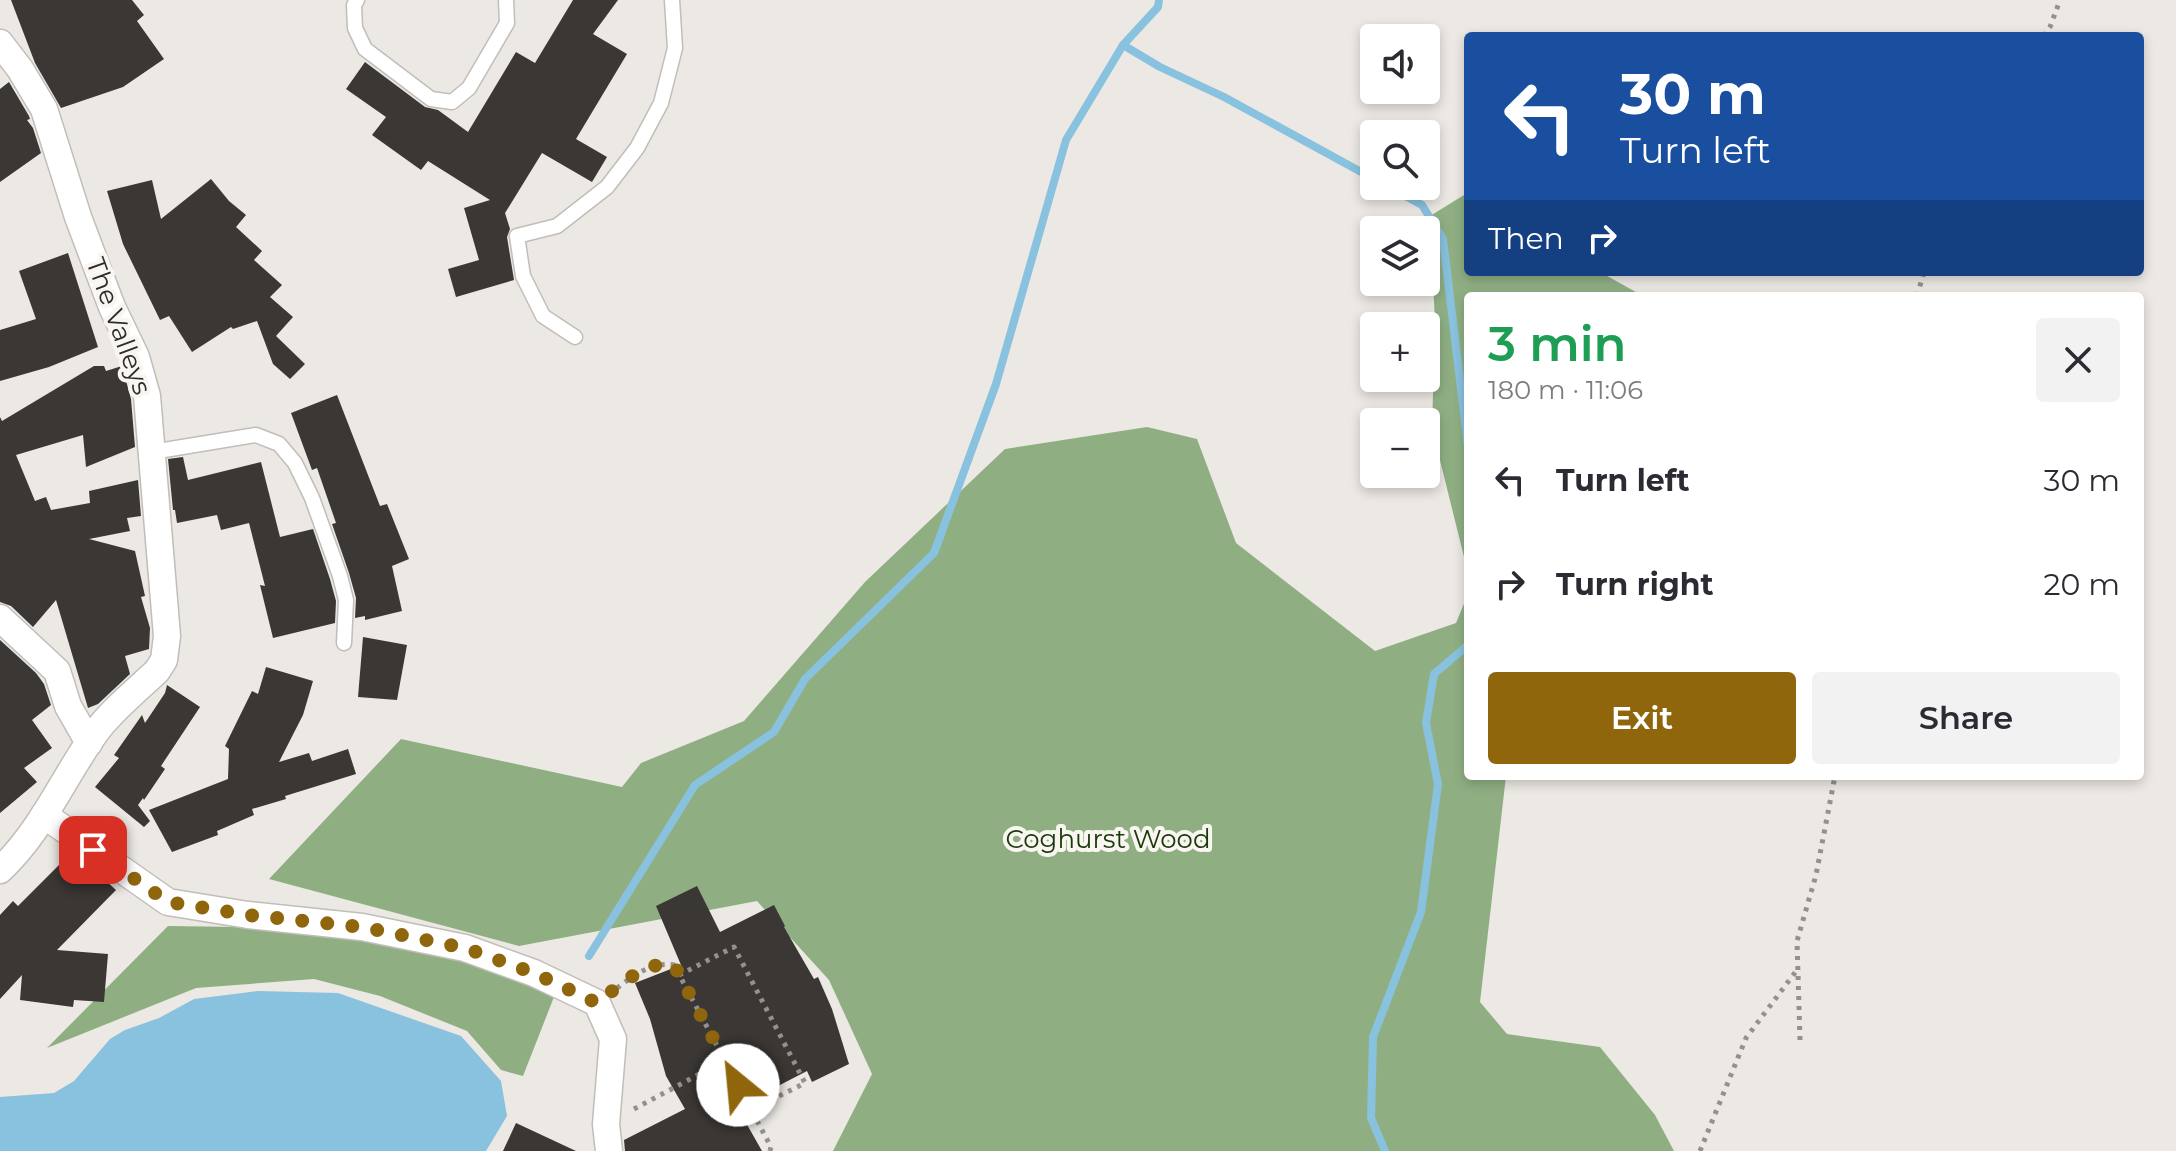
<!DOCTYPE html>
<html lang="en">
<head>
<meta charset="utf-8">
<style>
	body { margin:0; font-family:Montserrat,sans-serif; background:#f2f2f3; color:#2b2b33; height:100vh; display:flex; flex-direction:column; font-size:30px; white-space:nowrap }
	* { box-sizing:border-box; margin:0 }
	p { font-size:26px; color:#7c7c81 }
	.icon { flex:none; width:44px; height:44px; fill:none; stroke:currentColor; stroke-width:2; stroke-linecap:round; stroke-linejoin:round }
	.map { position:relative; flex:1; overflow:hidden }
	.sheet { position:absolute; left:1464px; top:292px; width:680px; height:488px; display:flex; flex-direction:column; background:#fff; border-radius:8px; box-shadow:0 4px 12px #0003 }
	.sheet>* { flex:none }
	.banner { position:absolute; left:1464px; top:32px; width:680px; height:244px; border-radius:8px; box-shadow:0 4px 12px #0003; background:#1a4fa0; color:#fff; overflow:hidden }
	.controls { position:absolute; left:1360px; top:24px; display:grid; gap:16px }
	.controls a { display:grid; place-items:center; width:80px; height:80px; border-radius:8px; background:#fff; box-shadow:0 4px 12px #0003; font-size:40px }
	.pin { position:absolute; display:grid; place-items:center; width:68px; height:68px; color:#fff; margin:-34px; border-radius:16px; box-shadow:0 4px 12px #0006 }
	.me { position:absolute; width:88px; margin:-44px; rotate:332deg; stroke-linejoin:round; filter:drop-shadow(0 0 6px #0008) }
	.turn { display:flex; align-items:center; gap:28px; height:168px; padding:0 24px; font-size:36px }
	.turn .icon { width:104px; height:104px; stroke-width:2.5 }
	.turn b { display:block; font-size:56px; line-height:68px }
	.then { display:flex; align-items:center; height:76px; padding:0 24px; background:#0003; gap:16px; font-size:30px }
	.round { display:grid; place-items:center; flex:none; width:84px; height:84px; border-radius:8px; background:#f2f2f3 }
	.headline { display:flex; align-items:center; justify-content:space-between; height:136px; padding:0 24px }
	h1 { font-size:48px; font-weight:600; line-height:60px; color:#1e9e55 }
	.primary-button { display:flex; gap:16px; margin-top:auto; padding:16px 24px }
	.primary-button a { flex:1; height:92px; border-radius:8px; background:#90660d; color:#fff; font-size:32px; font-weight:600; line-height:92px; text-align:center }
	.primary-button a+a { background:#f2f2f3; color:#2b2b33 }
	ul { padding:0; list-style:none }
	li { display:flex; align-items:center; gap:24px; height:104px; padding:0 24px }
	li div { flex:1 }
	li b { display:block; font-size:30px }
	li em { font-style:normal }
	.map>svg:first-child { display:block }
</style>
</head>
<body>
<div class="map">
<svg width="2176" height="1151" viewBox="0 0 2176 1151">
	<rect width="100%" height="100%" fill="#ece8e4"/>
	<g fill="#8faf83">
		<path d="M1464 195 1468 197V272H1600L1643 296H1468V573L1432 428 1435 323 1430 216Z"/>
		<path d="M1147 427 1197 439 1236 543 1375 651 1456 623 1468 594V776H1506L1480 1002 1507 1034 1600 1047 1655 1115 1674 1151H833L872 1074 829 980 757 901 519 946 269 879 401 739 622 787 641 763 744 721 865 582 1005 449Z"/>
		<path d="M168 926 395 929 554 997 523 1076 501 1070 467 1031 380 996 314 979 196 988 47 1048Z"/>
	</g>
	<path fill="#89c2de" d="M257 991 338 993 461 1036 501 1081 507 1116 486 1151H0V1097L54 1093 74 1081 110 1039 125 1030 159 1018 194 999Z"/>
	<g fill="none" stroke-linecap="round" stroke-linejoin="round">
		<g stroke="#89c2de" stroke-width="8">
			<path d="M1123 45 1160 67 1224 97 1374 179"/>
			<path d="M1387 186 1422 205 1443 239 1468 447"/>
			<path d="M589 956 695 785 774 732 805 679 934 553 996 384 1066 140 1123 45 1158 7 1159 0"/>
			<path d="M1385 1151 1371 1118 1373 1037 1421 912 1438 784 1426 723 1434 674 1468 645"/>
		</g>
	</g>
	<g fill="#3a3734">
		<path d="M11 0H132L144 15 137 21 164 59 123 87 61 108 35 63Z"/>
		<path d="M573 0H618L593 34 627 54 576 139 607 157 592 182 542 153 505 213 510 229 507 237 514 280 456 297 448 269 479 260 464 208 490 200 428 161 421 170 372 135 386 117 346 89 365 62 425 107 438 110 468 132 516 52 535 63Z"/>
		<path d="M9 82 29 116 30 119 27 120 33 128 41 153 0 182V89Z"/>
		<path d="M211 179 229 201 246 215 236 227 262 251 254 260 282 285 270 297 293 317 276 336 305 364 290 379 273 364 257 321 233 329 231 327 192 352 169 316 160 320 123 244 107 191 152 180 161 219Z"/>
		<path d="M68 253 98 347 49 367 0 381V330L36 319 19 271Z"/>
		<path d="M94 366H104L106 371 122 366 131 399 135 447 86 467 83 435 16 455 35 501 46 497 51 510 90 503 89 491 138 480 141 516 127 518 130 531 89 539 135 551 145 596 141 597 150 628 149 649 125 656 130 674 98 704 88 708 56 600 33 627 11 606 0 602V417L2 421Z"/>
		<path d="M337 395 380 506 387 504 409 559 392 566 402 611 365 620V616L355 618 356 598 349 573 332 524 336 523 317 468 312 470 291 413Z"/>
		<path d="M183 457 188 480 261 462 280 537 313 529 330 579 336 601 335 623 273 638 260 585 265 586 249 523 221 530 217 515 177 523 175 510H173L168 459Z"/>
		<path d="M363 637 407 645 397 700 358 697Z"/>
		<path d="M0 640 36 673 44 684 51 705 32 720 52 748 24 768 37 782 0 813Z"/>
		<path d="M266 667 313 681 303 715 279 762 309 753 312 761 348 749 356 774 285 796 286 799 252 809 254 815 217 831 218 835 172 852 149 810 228 779 229 749 225 746 252 691 258 694Z"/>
		<path d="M167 685 200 707 161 766 165 769 144 800 143 798 138 805 150 821 144 827 95 787 119 758 114 755 142 715 145 723 165 693Z"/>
		<path d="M71 853 93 869 116 890 57 950 108 954 104 1002 74 1000 73 1007 20 1000 22 975 0 999V915L13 901 18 906Z"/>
		<path d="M697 886 720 932 774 905 785 926 784 927 814 979 818 977 832 1009 849 1064 812 1082 807 1071 737 1107 762 1151H625L624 1140 685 1109 666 1076 650 1019 635 983 681 965 656 906Z"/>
		<path d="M516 1123 576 1151H503Z"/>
	</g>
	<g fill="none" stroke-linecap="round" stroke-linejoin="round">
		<g stroke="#c1beb9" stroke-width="17">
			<g id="service">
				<path d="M357 0 354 5 355 28 365 49 431 99 452 102 469 88 507 23 506 0"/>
				<path d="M575 337 543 316 523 276 517 236 557 226 607 187 637 148 661 103 675 48 672 0"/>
				<path d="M152 452 256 435 279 444 295 463 312 498 340 576 346 600 344 643"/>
			</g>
		</g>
		<g stroke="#c1beb9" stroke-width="29">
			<g id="minor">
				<path d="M0 43 20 69 44 109 78 217 112 307 136 357 147 396 167 636 164 660 157 671C138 689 110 712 96 732 63 778 41 832 0 870"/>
				<path d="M0 618 57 671 68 706 89 743"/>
				<path d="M44 815 168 902 248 915 362 927 465 948 534 973 597 1003 613 1039 606 1124 609 1151"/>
			</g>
		</g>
		<g stroke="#93908d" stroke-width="5" stroke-dasharray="4 6" stroke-linecap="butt">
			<path d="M2044 36 2050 27 2060 0"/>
			<path d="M1917 296 1924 272"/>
			<path d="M679 975 734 947 805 1083 751 1110"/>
			<path d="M617 988C633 976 652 961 674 965L771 1147 770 1151"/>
			<path d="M1800 1040 1797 941 1816 875 1835 776"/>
			<path d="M634 1109 724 1061"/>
			<path d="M1700 1151 1746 1038 1797 970"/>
		</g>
		<use href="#service" stroke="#fff" stroke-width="14"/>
		<use href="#minor" stroke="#fff" stroke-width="26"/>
	</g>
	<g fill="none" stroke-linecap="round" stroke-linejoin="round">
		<path stroke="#90660d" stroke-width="14" stroke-dasharray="0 25.2" d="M93 850 168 902 248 915 362 927 465 948 534 973 597 1003C617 988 646 959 674 965L738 1085"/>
	</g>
	<g text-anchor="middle" stroke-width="8" stroke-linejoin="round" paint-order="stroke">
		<g font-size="26" fill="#2e2c2a" stroke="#f9f6f1">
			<text transform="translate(119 326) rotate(70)" y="9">The Valleys</text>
		</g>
		<g font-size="26" fill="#1b3a0b" stroke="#f9f6f1">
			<text x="1108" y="848">Coghurst Wood</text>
		</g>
	</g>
</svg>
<div class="controls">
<a><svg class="icon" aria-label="sound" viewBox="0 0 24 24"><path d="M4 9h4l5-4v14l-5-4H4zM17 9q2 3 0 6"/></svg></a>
<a><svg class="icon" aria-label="search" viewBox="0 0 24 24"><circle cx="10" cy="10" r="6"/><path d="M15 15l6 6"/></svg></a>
<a><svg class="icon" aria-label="layers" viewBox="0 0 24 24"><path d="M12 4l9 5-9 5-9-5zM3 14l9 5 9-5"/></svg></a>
<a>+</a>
<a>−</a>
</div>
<div class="pin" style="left:93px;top:850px;background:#d93025"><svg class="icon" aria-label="arrive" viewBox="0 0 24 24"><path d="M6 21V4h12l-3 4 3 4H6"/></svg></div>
<svg class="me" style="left:738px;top:1085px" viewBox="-20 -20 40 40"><circle r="19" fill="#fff"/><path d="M0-13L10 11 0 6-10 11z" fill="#90660d"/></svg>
<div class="banner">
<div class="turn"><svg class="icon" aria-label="left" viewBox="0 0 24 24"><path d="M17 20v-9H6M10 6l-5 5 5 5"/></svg><div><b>30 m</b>Turn left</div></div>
<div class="then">Then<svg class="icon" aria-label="right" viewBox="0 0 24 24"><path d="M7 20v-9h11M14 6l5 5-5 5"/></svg></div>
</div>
<section class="sheet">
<div class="headline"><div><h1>3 min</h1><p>180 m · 11:06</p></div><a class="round"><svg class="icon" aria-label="close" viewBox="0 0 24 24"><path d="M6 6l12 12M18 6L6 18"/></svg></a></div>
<ul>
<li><svg class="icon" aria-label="left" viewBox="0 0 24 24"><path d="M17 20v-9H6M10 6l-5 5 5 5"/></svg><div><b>Turn left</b></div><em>30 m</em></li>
<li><svg class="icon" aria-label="right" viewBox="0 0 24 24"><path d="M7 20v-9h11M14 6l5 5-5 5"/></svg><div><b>Turn right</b></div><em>20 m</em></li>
</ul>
<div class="primary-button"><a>Exit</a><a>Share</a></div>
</section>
</div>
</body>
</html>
